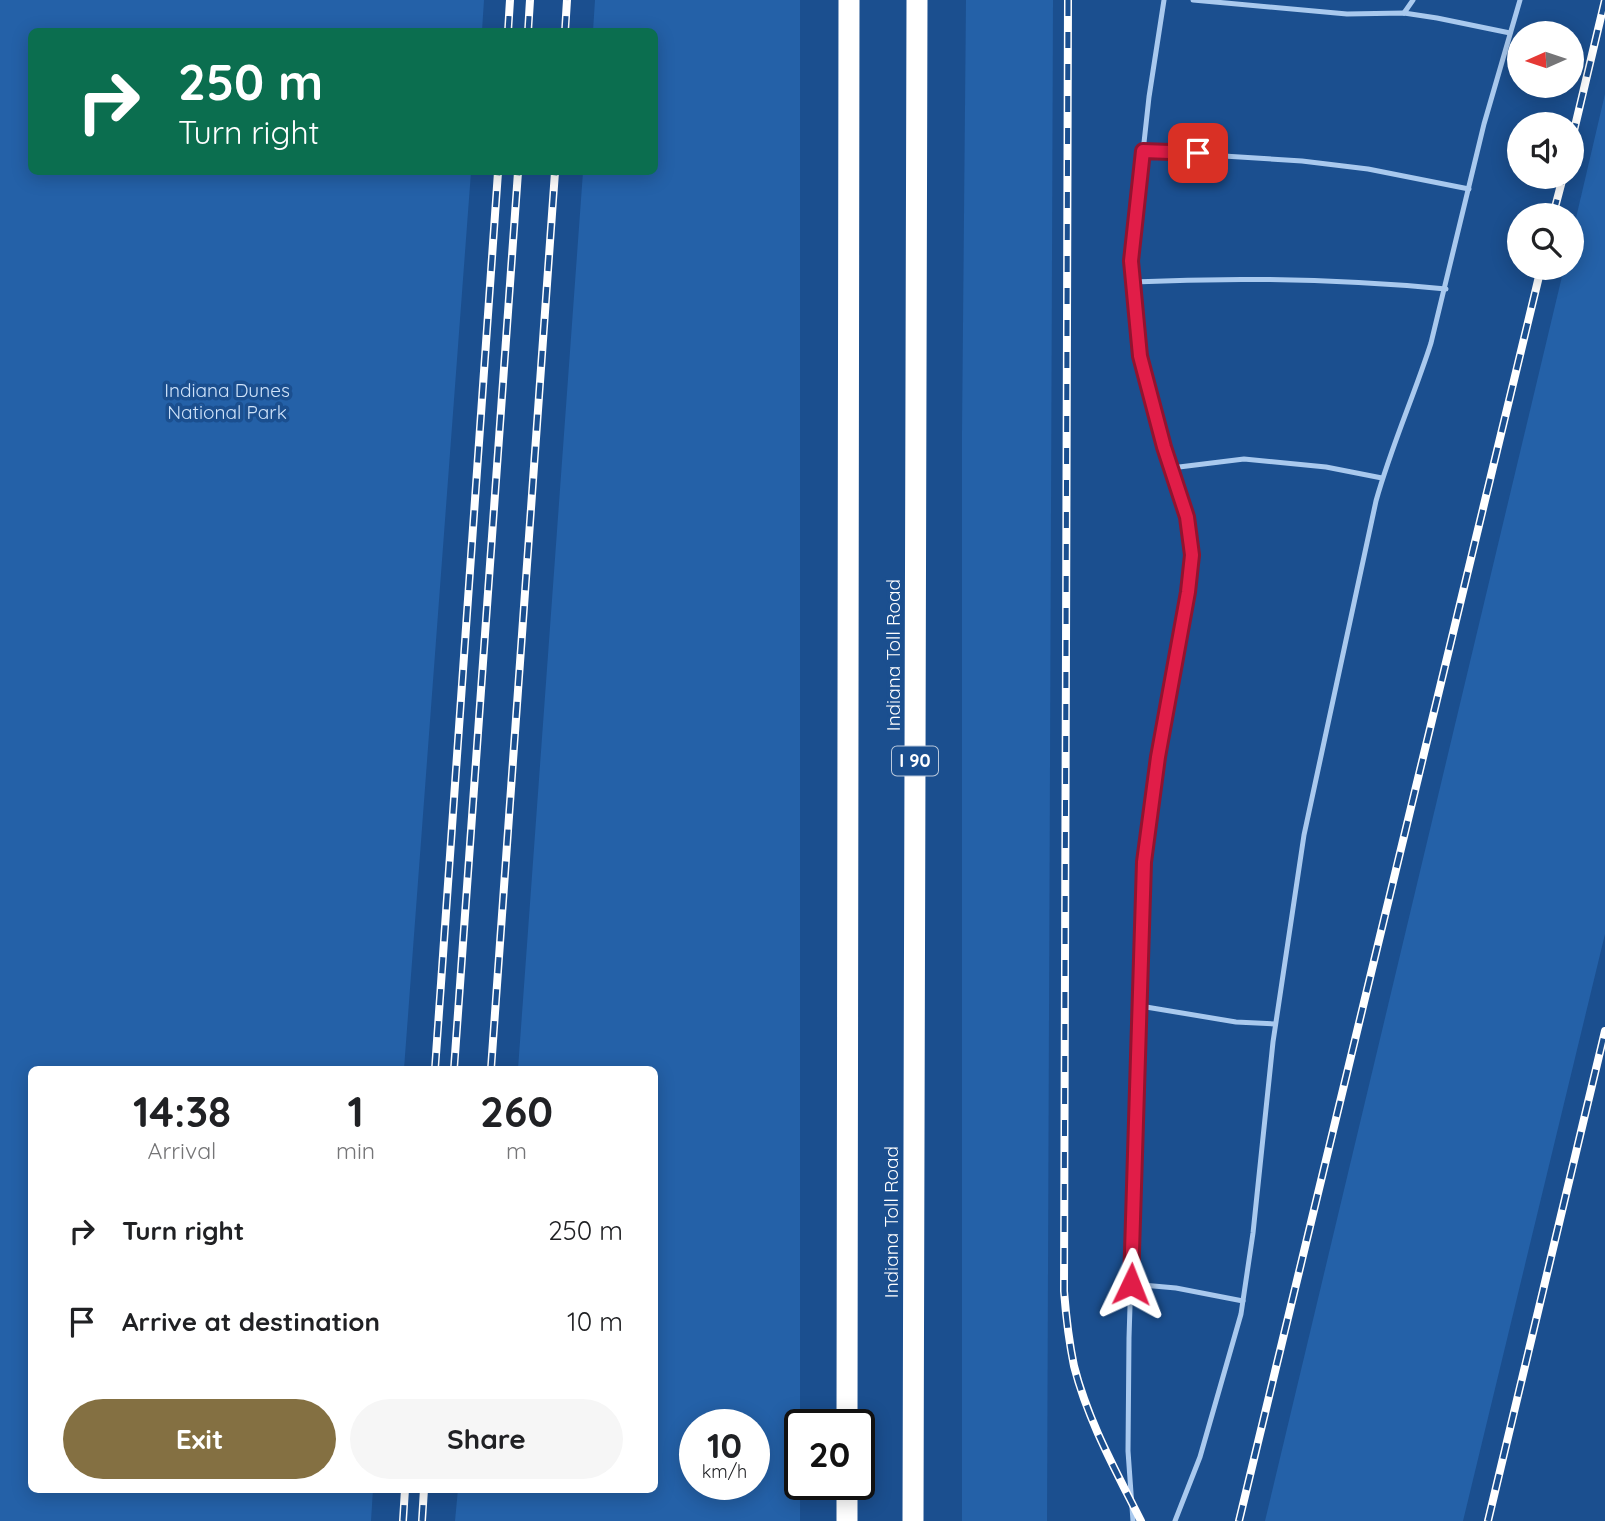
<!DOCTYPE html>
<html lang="en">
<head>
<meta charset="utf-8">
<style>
	body { margin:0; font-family:Quicksand,sans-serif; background:#f6f6f6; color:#202124; height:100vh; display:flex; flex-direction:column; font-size:26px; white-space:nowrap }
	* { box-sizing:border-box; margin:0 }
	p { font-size:23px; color:#757577 }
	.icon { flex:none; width:38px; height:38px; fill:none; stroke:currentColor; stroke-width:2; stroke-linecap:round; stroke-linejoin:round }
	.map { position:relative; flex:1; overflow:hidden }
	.sheet { position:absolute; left:28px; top:1066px; width:630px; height:427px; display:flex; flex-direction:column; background:#fff; border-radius:10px; box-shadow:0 4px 18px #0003 }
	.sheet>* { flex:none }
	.top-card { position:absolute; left:28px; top:28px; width:630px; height:147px; border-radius:10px; box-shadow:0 4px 18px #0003; background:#0b6e4f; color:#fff; overflow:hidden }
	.needle { width:46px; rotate:267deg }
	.buttons { position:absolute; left:1507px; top:21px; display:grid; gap:14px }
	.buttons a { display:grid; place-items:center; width:77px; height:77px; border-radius:50%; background:#fff; box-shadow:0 4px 18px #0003; font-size:35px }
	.speed { position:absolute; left:679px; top:1409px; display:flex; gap:14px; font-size:35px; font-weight:700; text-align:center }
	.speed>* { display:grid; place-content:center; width:91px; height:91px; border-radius:50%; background:#fff; box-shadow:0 4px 18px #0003; line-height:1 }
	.speed small { font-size:18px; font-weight:400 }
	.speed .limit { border:4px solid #111; border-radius:10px; background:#fff; color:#111 }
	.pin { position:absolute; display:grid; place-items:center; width:60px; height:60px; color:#fff; margin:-30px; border-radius:14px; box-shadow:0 4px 10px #0006 }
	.me { position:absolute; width:77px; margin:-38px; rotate:2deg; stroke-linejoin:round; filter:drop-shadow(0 0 5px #0008) }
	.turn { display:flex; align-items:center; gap:24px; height:147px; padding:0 35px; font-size:32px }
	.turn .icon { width:91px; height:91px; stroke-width:2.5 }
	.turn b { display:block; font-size:49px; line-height:60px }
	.eta { display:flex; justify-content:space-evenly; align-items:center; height:119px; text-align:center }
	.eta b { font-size:42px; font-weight:800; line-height:49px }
	.action { display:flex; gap:14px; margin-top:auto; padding:14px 35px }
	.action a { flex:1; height:80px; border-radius:42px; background:#847042; color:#fff; font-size:28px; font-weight:800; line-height:80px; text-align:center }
	.action a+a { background:#f6f6f6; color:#202124 }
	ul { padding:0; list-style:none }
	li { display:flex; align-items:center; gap:21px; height:91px; padding:0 35px }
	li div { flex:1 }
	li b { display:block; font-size:26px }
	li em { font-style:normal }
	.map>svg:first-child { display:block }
</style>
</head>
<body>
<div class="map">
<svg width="1605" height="1521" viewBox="0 0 1605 1521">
	<rect width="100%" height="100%" fill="#1b4f8f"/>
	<g fill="#2461a8" fill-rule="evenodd">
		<path d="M0 0H484L482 31 32 32V172H471L404 1069H32V1489H373L371 1521H0Z"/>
		<path d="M595 0H800V1521H455L458 1489H654V1069H518L583 172H654V32L593 31ZM754 1424V1484H695V1424Z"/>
		<path d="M966 0H1053L1047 1521H962V435Z"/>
		<path d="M1605 94V934L1463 1521H1265L1564 268H1572V235Z"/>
	</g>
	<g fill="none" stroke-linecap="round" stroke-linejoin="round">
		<g stroke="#a9c9ee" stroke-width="5">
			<path d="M1193 0 1347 14 1404 13 1437 18 1510 33"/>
			<path d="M1404 13 1413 0"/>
			<path d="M1143 151 1302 161 1368 169 1469 189"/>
			<path d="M1133 282C1238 277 1341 279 1446 289"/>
			<path d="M1171 468 1244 459 1326 467 1382 478"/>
			<path d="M1140 1006 1236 1022 1275 1024"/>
			<path d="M1131 1284 1176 1288 1243 1301"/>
			<path d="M1133 1521 1128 1451 1129 1338 1144 862 1158 757 1188 592 1192 555 1187 517 1164 447 1140 356 1131 261 1149 97 1164 0"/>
			<path d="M1175 1521 1200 1457 1241 1314 1253 1233 1273 1042 1304 835 1376 501C1391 447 1414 396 1431 343L1484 124 1520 0"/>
		</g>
		<g stroke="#fff" stroke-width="21">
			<path d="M847 1424 849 0"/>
			<path d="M847 1521V1484"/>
			<path d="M913 1521 917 0"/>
		</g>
		<g stroke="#fff" stroke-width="8">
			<g id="rail">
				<path d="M1068 0 1064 1291C1066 1316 1069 1342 1074 1366 1088 1421 1116 1471 1141 1521"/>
				<path d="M508 32 510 0"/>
				<path d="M528 32 530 0"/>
				<path d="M565 32 567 0"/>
				<path d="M1572 139 1605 0"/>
				<path d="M1553 215 1563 177"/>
				<path d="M435 1069 498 172"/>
				<path d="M454 1069 518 172"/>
				<path d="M491 1069 555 172"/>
				<path d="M403 1521 405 1489"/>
				<path d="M422 1521 424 1489"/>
				<path d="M1239 1521 1541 268"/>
				<path d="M1488 1521 1605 1031"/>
			</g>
		</g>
		<use href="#rail" stroke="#1b4f8f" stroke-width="5" stroke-dasharray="16" stroke-linecap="butt"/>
	</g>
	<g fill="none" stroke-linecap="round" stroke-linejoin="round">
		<g stroke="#92132f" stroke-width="18">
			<path id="route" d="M1131 1284 1144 862 1158 757 1188 592 1192 555 1187 517 1164 447 1140 356 1131 261 1143 151 1198 153"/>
		</g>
		<use href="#route" stroke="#e11d48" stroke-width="12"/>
	</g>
	<g text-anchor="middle" stroke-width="7" stroke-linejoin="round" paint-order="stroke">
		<rect fill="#1b4f8f" stroke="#bbcadd" stroke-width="2" x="892" y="746.5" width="46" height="29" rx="5"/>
		<g font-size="18" font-weight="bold" fill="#fff">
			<text x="915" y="767">I 90</text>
		</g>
		<g font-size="19" fill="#cfe3fa" stroke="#1b4f8f">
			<text x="227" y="397">Indiana Dunes<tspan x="227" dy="22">National Park</tspan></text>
		</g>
		<g font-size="19" fill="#fff" stroke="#1b4f8f">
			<text transform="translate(893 655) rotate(-90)" y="7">Indiana Toll Road</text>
			<text transform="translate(891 1222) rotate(-90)" y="7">Indiana Toll Road</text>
		</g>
	</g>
</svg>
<div class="buttons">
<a><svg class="needle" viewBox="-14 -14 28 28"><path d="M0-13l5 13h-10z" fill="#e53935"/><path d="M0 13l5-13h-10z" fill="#757577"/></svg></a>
<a><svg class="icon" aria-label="sound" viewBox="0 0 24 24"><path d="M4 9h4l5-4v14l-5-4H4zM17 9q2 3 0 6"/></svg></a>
<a><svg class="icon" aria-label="search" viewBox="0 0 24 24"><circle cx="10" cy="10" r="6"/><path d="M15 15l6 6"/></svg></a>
</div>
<div class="speed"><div>10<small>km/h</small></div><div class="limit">20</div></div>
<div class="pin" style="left:1198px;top:153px;background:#d93025"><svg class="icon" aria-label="arrive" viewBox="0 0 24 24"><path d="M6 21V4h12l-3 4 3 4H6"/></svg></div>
<svg class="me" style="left:1131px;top:1284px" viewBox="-20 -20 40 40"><path d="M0-17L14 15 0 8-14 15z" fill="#e11d48" stroke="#fff" stroke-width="4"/></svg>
<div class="top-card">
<div class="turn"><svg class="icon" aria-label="right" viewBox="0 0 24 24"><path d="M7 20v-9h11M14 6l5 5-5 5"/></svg><div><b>250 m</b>Turn right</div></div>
</div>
<section class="sheet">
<div class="eta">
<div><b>14:38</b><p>Arrival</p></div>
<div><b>1</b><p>min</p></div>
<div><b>260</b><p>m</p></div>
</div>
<ul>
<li><svg class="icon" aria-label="right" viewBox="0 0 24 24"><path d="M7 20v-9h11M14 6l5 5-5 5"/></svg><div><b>Turn right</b></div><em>250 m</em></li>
<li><svg class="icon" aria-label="arrive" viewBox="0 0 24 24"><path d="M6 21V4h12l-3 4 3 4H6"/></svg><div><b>Arrive at destination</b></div><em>10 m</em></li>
</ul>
<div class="action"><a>Exit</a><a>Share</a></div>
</section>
</div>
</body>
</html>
